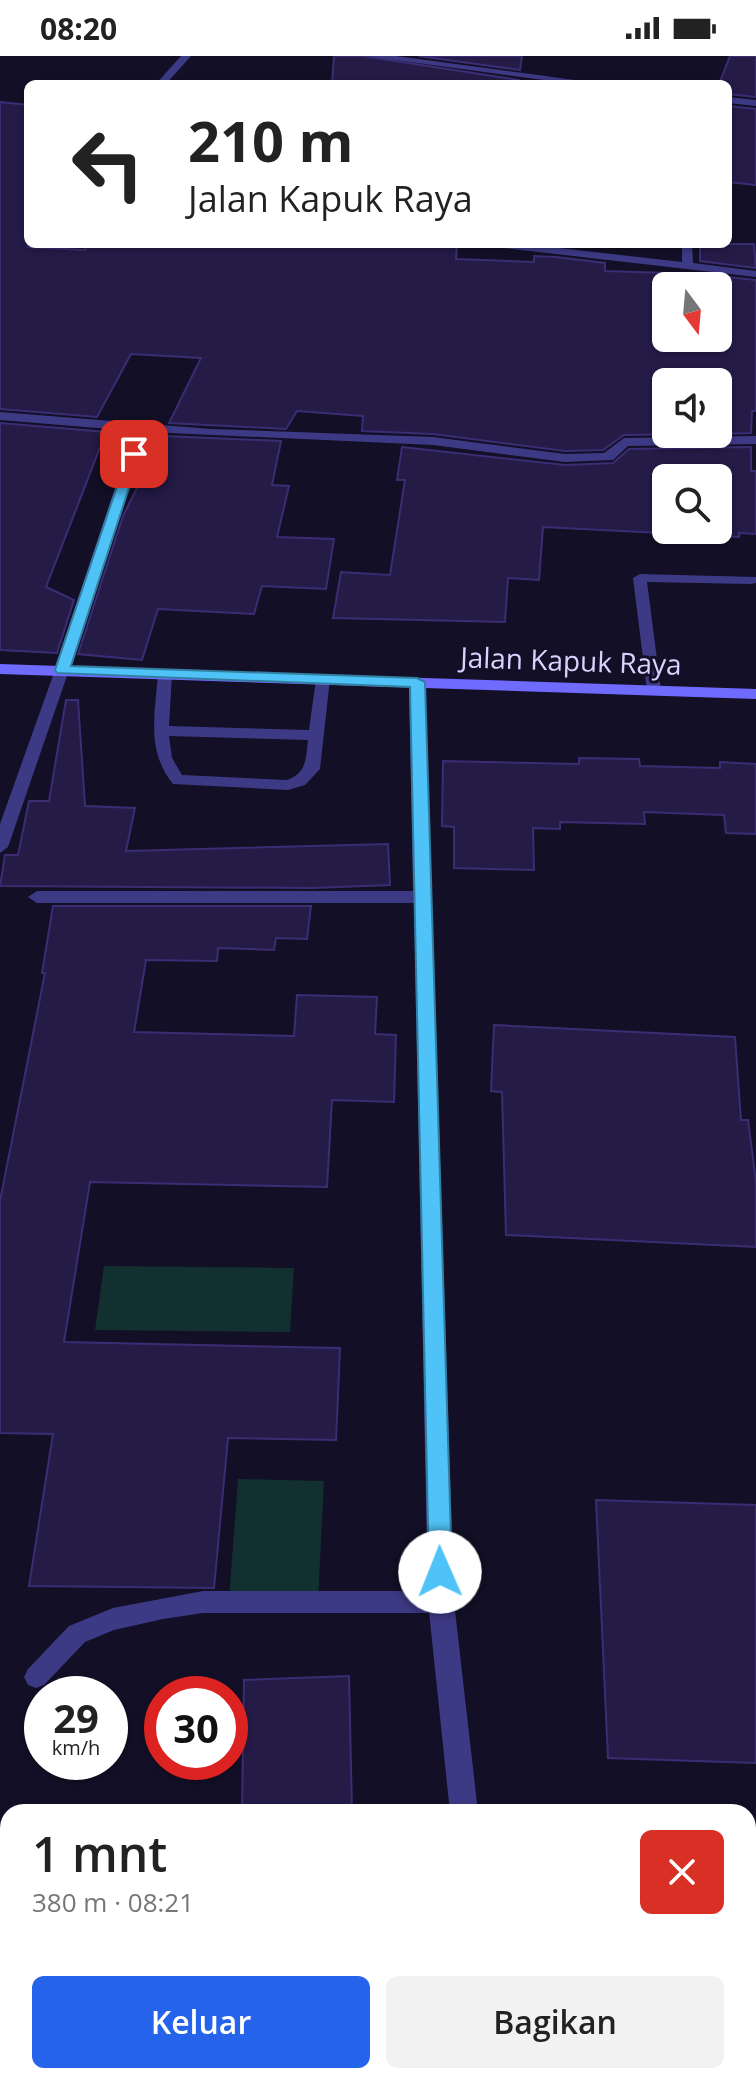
<!DOCTYPE html>
<html lang="id">
<head>
<meta charset="utf-8">
<style>
	body { margin:0; font-family:"Open Sans",sans-serif; background:#f2f2f2; color:#222; height:100vh; display:flex; flex-direction:column; font-size:30px; white-space:nowrap }
	* { box-sizing:border-box; margin:0 }
	p { font-size:26px; color:#767676 }
	.icon { flex:none; width:44px; height:44px; fill:none; stroke:currentColor; stroke-width:2; stroke-linecap:round; stroke-linejoin:round }
	.map { position:relative; flex:1; overflow:hidden }
	.drawer { position:absolute; left:0px; top:1748px; width:756px; height:280px; display:flex; flex-direction:column; background:#fff; border-radius:24px 24px 0 0; box-shadow:0 2px 6px #0004 }
	.drawer>* { flex:none }
	.guide { position:absolute; left:24px; top:24px; width:708px; height:168px; border-radius:12px; box-shadow:0 2px 6px #0004; background:#fff; color:#222; overflow:hidden }
	.needle { width:52px; rotate:164deg }
	.controls { position:absolute; left:652px; top:216px; display:grid; gap:16px }
	.controls a { display:grid; place-items:center; width:80px; height:80px; border-radius:12px; background:#fff; box-shadow:0 2px 6px #0004; font-size:40px }
	.speed { position:absolute; left:24px; top:1620px; display:flex; gap:16px; font-size:40px; font-weight:700; text-align:center }
	.speed>* { display:grid; place-content:center; width:104px; height:104px; border-radius:50%; background:#fff; box-shadow:0 2px 6px #0004; line-height:1 }
	.speed small { font-size:20px; font-weight:400 }
	.speed .limit { border:12px solid #d22; background:#fff; color:#111 }
	.pin { position:absolute; display:grid; place-items:center; width:68px; height:68px; color:#fff; margin:-34px; border-radius:16px; box-shadow:0 4px 12px #0006 }
	.me { position:absolute; width:88px; margin:-44px; rotate:359deg; stroke-linejoin:round; filter:drop-shadow(0 0 6px #0008) }
	.turn { display:flex; align-items:center; gap:28px; height:168px; padding:0 32px; font-size:36px }
	.turn .icon { width:104px; height:104px; stroke-width:2.5 }
	.turn b { display:block; font-size:56px; line-height:68px }
	.round { display:grid; place-items:center; flex:none; width:84px; height:84px; border-radius:12px; background:#f2f2f2 }
	.headline { display:flex; align-items:center; justify-content:space-between; height:136px; padding:0 32px }
	h1 { font-size:48px; font-weight:600; line-height:60px }
	.button { display:flex; gap:16px; margin-top:auto; padding:16px 32px }
	.button a { flex:1; height:92px; border-radius:12px; background:#2563eb; color:#fff; font-size:32px; font-weight:600; line-height:92px; text-align:center }
	.button a+a { background:#f2f2f2; color:#222 }
	.status { display:flex; justify-content:space-between; align-items:center; height:56px; padding:0 40px; background:#fff; direction:ltr }
	.status svg { height:22px; fill:currentColor }
	.map>svg:first-child { display:block }
</style>
</head>
<body>
<div class="status"><b>08:20</b><svg viewBox="0 0 49 12"><path d="M0 12V9h3v3zM5 12V6h3v6zM10 12V3h3v9zM15 12V0h3v12zM26 1h20v11H26zM47 4h2v5h-2z"/></svg></div>
<div class="map">
<svg width="756" height="2028" viewBox="0 0 756 2028">
	<rect width="100%" height="100%" fill="#130f26"/>
	<g fill="#12302f">
		<path d="M104 1210 294 1212 290 1276 95 1274Z"/>
		<path d="M238 1423 324 1425 318 1545 229 1543Z"/>
	</g>
	<g fill="#241b47" stroke="#3b2d73" stroke-width="2" fill-rule="evenodd">
		<path d="M334 0H363L519 24 518 28H332Z"/>
		<path d="M418 0H522L520 14Z"/>
		<path d="M730 0H756V41L728 38V28H719Z"/>
		<path d="M0 46 28 49V191L85 194 88 188 457 189 456 203 534 206V200L556 201 605 207V215L700 218 756 224V355H752L751 377 718 378V326H666V378H690L624 379 603 394 565 395 433 378 362 375 363 360 297 355 286 373 169 367 201 302 131 298 97 361 0 353ZM666 230H718V282H666Z"/>
		<path d="M728 50 756 53V129L728 126Z"/>
		<path d="M700 188H754L756 212 700 205Z"/>
		<path d="M0 367 106 376 46 531 74 544 57 597 0 594Z"/>
		<path d="M163 380 281 385 272 429 289 430 277 481 334 483 326 533 262 530 254 558 158 553 142 604 78 598 123 460Z"/>
		<path d="M402 391 565 409 613 407 629 393 751 391V415H756V478L739 477V481L543 471 539 524 508 522 505 566 333 562 341 516 390 519 405 424H397ZM666 422H718V474H666Z"/>
		<path d="M66 644H78L85 750 135 752 126 795 388 788 390 829 313 832 0 830 5 799H18L29 745H49Z"/>
		<path d="M579 702 639 703 640 710 720 712V706L756 708V778L726 777 724 759 644 756 645 768 560 766V773L533 772 534 814 454 812V771L442 770 443 705 579 708Z"/>
		<path d="M53 850H311L307 883 276 882 274 894 218 892 217 905 146 904 134 976 294 980 297 939 377 941 375 978 396 979 394 1046 332 1044 327 1131 90 1126 64 1286 340 1292 336 1384 228 1382 214 1532 29 1530 53 1378 0 1377V1145L45 917H42Z"/>
		<path d="M494 969 735 981 741 1064H748L756 1126V1191L506 1179 502 1036 491 1035Z"/>
		<path d="M596 1444 756 1449V1707L608 1702Z"/>
		<path d="M349 1620 352 1756H242L244 1624Z"/>
	</g>
	<g fill="none" stroke-linecap="round" stroke-linejoin="round">
		<g fill="#3d3a85" fill-rule="evenodd">
			<path d="M181 0H191L166 28H156Z"/>
			<path d="M490 188H524L682 206V188H692L693 207 756 215V221L495 191Z"/>
			<path d="M640 518 756 521V527L751 528 647 526 661 634 654 639 647 634 633 522Z"/>
			<path d="M62 609 69 614 8 791 0 797V768L55 614Z"/>
			<path d="M165 613 172 618 169 670 309 674 316 623 323 618 328 620 330 623 320 713 305 729 288 734 173 728C146 695 155 657 158 618ZM169 680 308 684C306 702 307 717 287 724L182 719 172 702Z"/>
			<path d="M203 1535H441L449 1538 452 1546 449 1554 441 1557H203L163 1563 114 1574 85 1586 44 1629 36 1632 28 1629 24 1621 28 1613 69 1570 113 1552Z"/>
		</g>
		<g fill="#3d3a85" fill-rule="evenodd">
			<path d="M366 0H396L604 28H573Z"/>
			<path d="M728 41 756 44V50L728 47Z"/>
			<path d="M0 356 211 373 433 381 565 398 604 397 624 382 756 380V388L628 390 613 404 565 406 433 389 148 376 70 614 62 619 54 614 134 375 0 364Z"/>
			<path d="M417 621 425 626 454 1546 478 1756H450L428 1546 414 847H37L28 841 37 835H413L409 626Z"/>
			<rect x="481" y="2020" width="30" height="8"/>
		</g>
		<path fill="#6f6bff" fill-rule="evenodd" d="M0 608 756 633V643L0 618Z"/>
	</g>
	<path fill="#4fc3f7" stroke="#337fa1" stroke-width="2" d="M129 395 140 398 71 610 417 622 425 626 452 1516 448 1523 440 1526 432 1523 429 1516 410 631 57 617 55 614Z"/>
	<g text-anchor="middle" stroke-width="6" stroke-linejoin="round" paint-order="stroke">
		<g font-size="28" fill="#d9d4ff" stroke="#130f26">
			<text transform="translate(571 605) rotate(2)" y="10">Jalan Kapuk Raya</text>
		</g>
	</g>
</svg>
<div class="controls">
<a><svg class="needle" viewBox="-14 -14 28 28"><path d="M0-13l5 13h-10z" fill="#e53935"/><path d="M0 13l5-13h-10z" fill="#767676"/></svg></a>
<a><svg class="icon" aria-label="sound" viewBox="0 0 24 24"><path d="M4 9h4l5-4v14l-5-4H4zM17 9q2 3 0 6"/></svg></a>
<a><svg class="icon" aria-label="search" viewBox="0 0 24 24"><circle cx="10" cy="10" r="6"/><path d="M15 15l6 6"/></svg></a>
</div>
<div class="speed"><div>29<small>km/h</small></div><div class="limit">30</div></div>
<div class="pin" style="left:134px;top:398px;background:#d93025"><svg class="icon" aria-label="arrive" viewBox="0 0 24 24"><path d="M6 21V4h12l-3 4 3 4H6"/></svg></div>
<svg class="me" style="left:440px;top:1516px" viewBox="-20 -20 40 40"><circle r="19" fill="#fff"/><path d="M0-13L10 11 0 6-10 11z" fill="#4fc3f7"/></svg>
<div class="guide">
<div class="turn"><svg class="icon" aria-label="left" viewBox="0 0 24 24"><path d="M17 20v-9H6M10 6l-5 5 5 5"/></svg><div><b>210 m</b>Jalan Kapuk Raya</div></div>
</div>
<section class="drawer">
<div class="headline"><div><h1>1 mnt</h1><p>380 m · 08:21</p></div><a class="round" style="background:#d93025;color:#fff"><svg class="icon" aria-label="close" viewBox="0 0 24 24"><path d="M6 6l12 12M18 6L6 18"/></svg></a></div>
<div class="button"><a>Keluar</a><a>Bagikan</a></div>
</section>
</div>
</body>
</html>
